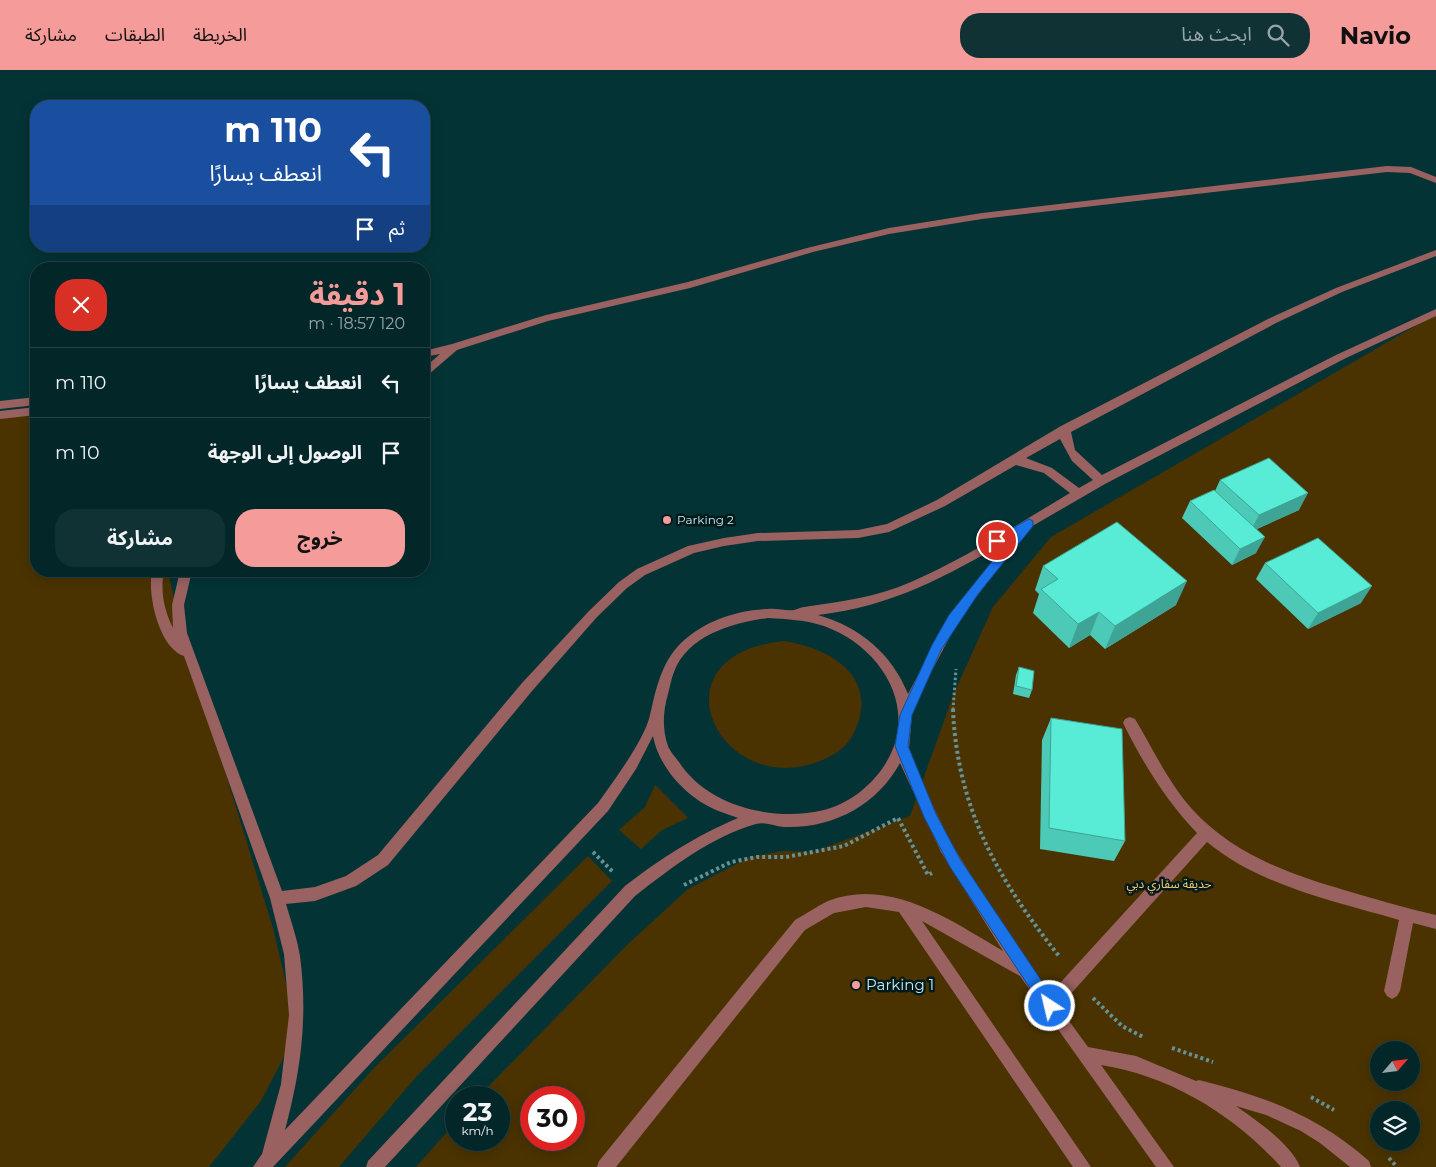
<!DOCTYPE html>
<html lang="ar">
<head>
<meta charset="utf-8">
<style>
	body { margin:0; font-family:Montserrat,"Noto Sans Arabic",sans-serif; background:#113234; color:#f1f3f6; direction:rtl; height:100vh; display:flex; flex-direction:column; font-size:19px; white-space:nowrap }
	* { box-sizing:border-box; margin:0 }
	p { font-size:16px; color:#97a5a8 }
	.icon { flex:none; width:28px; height:28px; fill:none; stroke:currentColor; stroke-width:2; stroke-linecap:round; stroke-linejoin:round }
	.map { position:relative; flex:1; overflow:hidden; direction:ltr }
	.details { position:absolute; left:30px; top:192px; width:400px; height:315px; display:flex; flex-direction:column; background:#032628; border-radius:20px; box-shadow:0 2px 12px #0003,0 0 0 1px #244345; direction:rtl }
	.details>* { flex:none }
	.banner { position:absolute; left:30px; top:30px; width:400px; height:152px; border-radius:20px; box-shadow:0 2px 12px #0003,0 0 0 1px #244345; direction:rtl; background:#1a4fa0; color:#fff; overflow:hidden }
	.needle { width:32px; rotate:62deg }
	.fabs { position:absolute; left:1370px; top:971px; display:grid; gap:10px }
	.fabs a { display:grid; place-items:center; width:50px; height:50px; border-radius:50%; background:#032628; box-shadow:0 2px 12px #0003,0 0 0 1px #244345; font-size:25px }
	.speed { position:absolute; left:445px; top:1016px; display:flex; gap:10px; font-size:25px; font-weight:700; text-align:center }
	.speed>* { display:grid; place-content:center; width:65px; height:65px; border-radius:50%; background:#032628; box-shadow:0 2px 12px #0003,0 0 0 1px #244345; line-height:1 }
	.speed small { font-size:12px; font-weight:400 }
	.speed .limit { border:8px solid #d22; background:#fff; color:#111 }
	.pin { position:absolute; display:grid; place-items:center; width:42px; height:42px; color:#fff; margin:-21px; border:2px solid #fff; border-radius:50%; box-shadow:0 1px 5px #0007 }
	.me { position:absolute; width:55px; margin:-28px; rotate:325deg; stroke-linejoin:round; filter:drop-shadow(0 0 4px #0008) }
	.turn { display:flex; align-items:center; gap:18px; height:105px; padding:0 25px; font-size:22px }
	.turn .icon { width:65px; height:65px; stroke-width:2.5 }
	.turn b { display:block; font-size:35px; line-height:42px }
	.then { display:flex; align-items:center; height:48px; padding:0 25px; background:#0003; gap:10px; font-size:19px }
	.round { display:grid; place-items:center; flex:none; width:52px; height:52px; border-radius:20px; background:#113234 }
	.overview { display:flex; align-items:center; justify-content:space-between; height:85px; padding:0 25px }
	h1 { font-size:30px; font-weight:700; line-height:38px; color:#f59b99 }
	.cta { display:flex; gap:10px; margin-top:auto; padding:10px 25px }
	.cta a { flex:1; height:58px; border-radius:20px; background:#f59b99; color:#111; font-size:20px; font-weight:700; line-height:58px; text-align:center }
	.cta a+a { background:#113234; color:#f1f3f6 }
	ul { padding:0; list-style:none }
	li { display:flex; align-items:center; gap:15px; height:70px; padding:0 25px; border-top:1px solid #244345 }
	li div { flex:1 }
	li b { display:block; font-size:19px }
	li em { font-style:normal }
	header { display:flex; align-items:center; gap:30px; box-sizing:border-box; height:70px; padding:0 25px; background:#f59b99; color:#111 }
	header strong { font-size:24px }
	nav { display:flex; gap:28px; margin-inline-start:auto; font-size:18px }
	.search { width:350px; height:45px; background:#113234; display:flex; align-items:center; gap:12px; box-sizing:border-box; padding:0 18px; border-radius:20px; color:#97a5a8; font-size:19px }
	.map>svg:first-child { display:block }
</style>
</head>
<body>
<header>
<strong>Navio</strong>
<div class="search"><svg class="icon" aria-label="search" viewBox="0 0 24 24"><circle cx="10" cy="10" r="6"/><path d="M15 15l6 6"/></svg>ابحث هنا</div>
<nav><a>الخريطة</a><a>الطبقات</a><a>مشاركة</a></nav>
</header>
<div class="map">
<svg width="1436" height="1097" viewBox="0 0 1436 1097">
	<rect width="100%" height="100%" fill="#043336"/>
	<g fill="#4a3300" fill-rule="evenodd">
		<path d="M1436 244V1097H416L456 1052V1070H499V1028L478 1027 628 874 688 819 750 787 782 781 813 782 910 746 954 623 993 537 1051 467ZM1379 980H1411V1012H1379ZM531 1028H574V1070H531ZM1379 1040H1411V1072H1379Z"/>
		<path d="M36 342V501H168L179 551 273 858 293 943 288 979 261 1031 209 1097H0V346Z"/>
		<path d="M784 571C824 577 873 601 859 650 855 663 848 676 836 683 729 747 640 586 784 571Z"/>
		<path d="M655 715 688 748 662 760 641 779 619 760 645 737Z"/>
		<path d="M588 786 612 811 416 1007 339 1097H285L373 999Z"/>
	</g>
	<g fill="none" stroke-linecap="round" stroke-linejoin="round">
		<path stroke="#679295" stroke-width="3" stroke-dasharray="2.5 2.5" stroke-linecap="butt" d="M953 640 956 599"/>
		<g stroke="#679295" stroke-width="4" stroke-dasharray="3 3" stroke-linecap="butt">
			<path d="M953 639C957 738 998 810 1059 886"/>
			<path d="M593 782 613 802"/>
			<path d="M684 815 731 792 757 787H786L844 776 898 748 928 805 932 803"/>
			<path d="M1093 928 1122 956 1143 967"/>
			<path d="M1172 978 1213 992"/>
			<path d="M1311 1027 1334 1040"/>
			<path d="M1389 1088 1397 1097"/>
		</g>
		<g fill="#996260" fill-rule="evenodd">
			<path d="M1387 96 1411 97 1436 107V113L1410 103 1387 102 982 149 889 164 813 182 690 218 548 251 457 280 428 305 424 306V298L440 284 424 287V281L452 274 546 245 688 212 807 178 889 158 982 143Z"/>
			<path d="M1436 180V186L1342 222 1276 253 1071 362 1075 380 1102 405 1336 285 1436 239V246L1344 289 1105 414 1029 458 958 551 926 612 912 645 909 678 926 722 951 773 979 818 1050 924 1197 763C1166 731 1143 693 1123 653L1125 649 1130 647 1135 649C1153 679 1168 712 1192 739 1233 784 1287 803 1344 820 1375 829 1405 838 1436 845V859L1413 853 1400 921 1397 926 1392 929 1387 926 1384 921 1399 850C1334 831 1260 816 1207 772L1059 937 1088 977 1136 986 1196 1011 1199 1010C1264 1026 1318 1046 1369 1091L1371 1097H1350L1320 1073 1301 1061 1266 1045 1236 1036C1256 1050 1291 1074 1300 1097H1281C1234 1045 1171 1006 1101 995L1174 1097H1156L1020 906 922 851 1091 1097H1073L899 842 866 837 834 843 805 860 616 1097H597L599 1091 795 850C806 844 817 836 828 831 891 807 951 851 1003 881L941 782 900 693C877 735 834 758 786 757 777 757 765 751 756 754 712 766 671 798 635 826L385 1097H366L368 1091 625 816C663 787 694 767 738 748 728 744 716 741 706 735 681 721 658 694 653 666L636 699 608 741 273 1097H253L262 1084 281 1014 289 945 284 884 270 828 184 586C159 578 147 524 152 501H164C160 521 164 540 173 558L172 535 180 501H192L184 535 187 563 282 821 315 817 346 806 378 785 522 613 589 541 619 512 637 499 688 476 724 468 758 463 858 460 887 454 937 430 1061 356 1268 249 1336 218ZM1060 369 1072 391 1093 410 1079 418 1052 398 1026 388ZM1016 395 1044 403 1070 423C1018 454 966 488 911 512 877 527 840 532 804 537 801 537 796 540 794 540 786 541 776 538 768 539 736 540 704 551 681 573 661 593 656 619 650 645 645 669 613 712 598 733L285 1060C301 1000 308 948 300 886 297 868 291 851 286 834L315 831 356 816 388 795 532 621 597 547 627 518 645 505 694 483 724 476 758 471 858 468 889 462 945 436ZM1009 470 950 545 908 624C892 584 860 557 818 545 893 536 945 507 1009 470ZM768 548C787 549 805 550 824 556 882 577 921 640 884 696 870 717 848 734 824 740 774 752 708 737 679 692 675 687 670 681 668 676 662 659 663 641 668 624 670 617 671 609 674 602 688 565 733 553 768 548Z"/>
			<path d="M36 327V335L0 339V331Z"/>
			<path d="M36 337V345L0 349V341Z"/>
		</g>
	</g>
	<g fill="#4ccab7">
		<path d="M1220 410 1299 440 1257 459 1256 483 1232 495 1182 448 1190 431 1215 421Z"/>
		<path d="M1265 493 1361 533 1308 559 1256 509Z"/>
		<path d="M1043 496 1176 535 1105 579 1090 565 1069 578 1033 543 1039 524 1035 520Z"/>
		<path d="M1019 597 1032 620 1029 628 1013 624 1016 605Z"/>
		<path d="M1051 648 1125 771 1114 791 1040 779 1042 670Z"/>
	</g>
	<g fill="#3ea495">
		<path d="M1308 423 1299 440 1250 462 1259 445Z"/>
		<path d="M1265 467 1256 483 1232 495 1240 479Z"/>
		<path d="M1187 511 1176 535 1105 579 1115 556Z"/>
		<path d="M1372 516 1361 533 1308 559 1318 543Z"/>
		<path d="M1099 542 1090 565 1069 578 1078 554Z"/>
	</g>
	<g fill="#58ebd5" stroke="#3ea495">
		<path d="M1269 388 1308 423 1259 445 1220 410Z"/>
		<path d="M1214 420 1265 467 1240 479 1190 431Z"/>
		<path d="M1117 452 1187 511 1115 556 1099 542 1078 554 1041 519 1058 509 1043 496Z"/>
		<path d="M1318 468 1372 516 1318 543 1265 493Z"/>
		<path d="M1019 597 1034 601 1032 620 1016 616Z"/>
		<path d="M1051 648 1122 659 1125 771 1049 758Z"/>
	</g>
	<path fill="#1a73e8" stroke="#114b97" d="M1029 449 1033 451V456L978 524 941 580 912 645 908 676 936 744 960 789 1055 931 1057 936 1055 941 1050 943 1045 941 950 797 924 747 895 676 900 645 932 575 949 545 1010 469 997 475 993 474V469Z"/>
	<g fill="#f59b99" stroke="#01191b" stroke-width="2">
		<circle cx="667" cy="450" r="5"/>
		<circle cx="856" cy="915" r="5"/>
	</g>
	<g text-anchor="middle" stroke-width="5" stroke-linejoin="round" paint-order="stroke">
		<g font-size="12" fill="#c4eaed" stroke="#01191b" text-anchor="start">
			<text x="677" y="454">Parking 2</text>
		</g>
		<g font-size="12" fill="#f6c975" stroke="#01191b">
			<text x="1169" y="818">حديقة سفاري دبي</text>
		</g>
		<g font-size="15" fill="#c4eaed" stroke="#01191b" text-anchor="start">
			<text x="866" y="920">Parking 1</text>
		</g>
	</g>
</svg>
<div class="fabs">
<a><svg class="needle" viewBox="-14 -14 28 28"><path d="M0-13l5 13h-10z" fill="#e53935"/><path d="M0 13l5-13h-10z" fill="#97a5a8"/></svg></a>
<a><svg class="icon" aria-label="layers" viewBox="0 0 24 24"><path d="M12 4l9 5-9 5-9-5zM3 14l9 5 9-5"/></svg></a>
</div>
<div class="speed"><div>23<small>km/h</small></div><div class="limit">30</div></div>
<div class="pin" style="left:997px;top:471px;background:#d93025"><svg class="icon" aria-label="arrive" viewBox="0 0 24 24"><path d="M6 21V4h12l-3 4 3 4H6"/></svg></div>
<svg class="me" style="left:1050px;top:936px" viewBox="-20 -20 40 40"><circle r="17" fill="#1a73e8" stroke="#fff" stroke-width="3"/><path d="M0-11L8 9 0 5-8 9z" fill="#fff"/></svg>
<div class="banner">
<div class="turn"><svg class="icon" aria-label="left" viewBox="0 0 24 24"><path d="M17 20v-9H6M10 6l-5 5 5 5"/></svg><div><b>110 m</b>انعطف يسارًا</div></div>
<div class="then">ثم<svg class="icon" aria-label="arrive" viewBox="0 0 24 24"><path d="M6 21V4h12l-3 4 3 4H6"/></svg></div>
</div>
<section class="details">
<div class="overview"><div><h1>1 دقيقة</h1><p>120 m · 18:57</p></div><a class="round" style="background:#d93025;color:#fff"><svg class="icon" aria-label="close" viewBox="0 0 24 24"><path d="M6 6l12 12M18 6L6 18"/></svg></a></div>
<ul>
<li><svg class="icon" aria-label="left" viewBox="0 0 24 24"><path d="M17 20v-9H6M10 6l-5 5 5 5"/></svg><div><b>انعطف يسارًا</b></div><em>110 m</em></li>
<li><svg class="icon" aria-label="arrive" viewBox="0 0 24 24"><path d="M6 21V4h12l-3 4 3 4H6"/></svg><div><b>الوصول إلى الوجهة</b></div><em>10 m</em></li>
</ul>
<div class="cta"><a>خروج</a><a>مشاركة</a></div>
</section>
</div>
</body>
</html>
